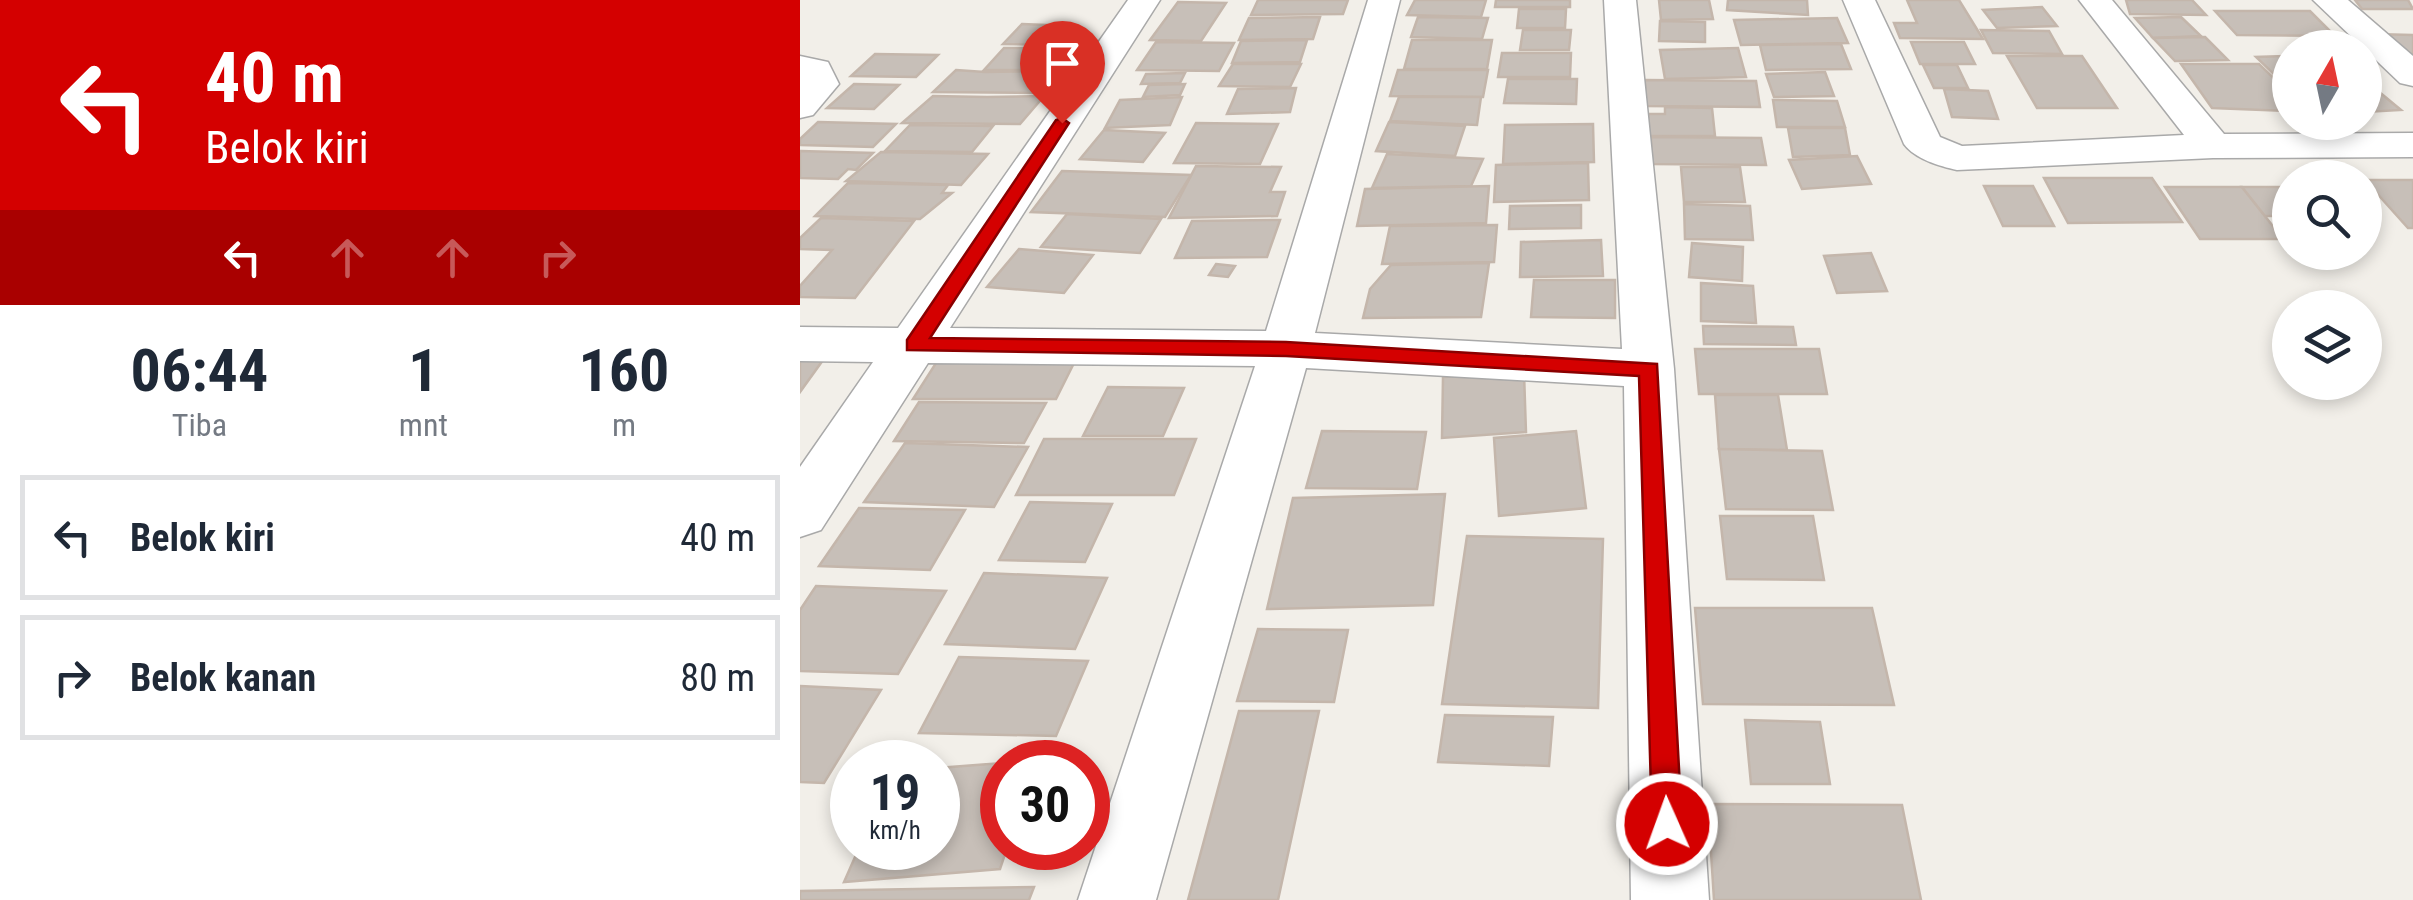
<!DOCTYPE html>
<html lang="id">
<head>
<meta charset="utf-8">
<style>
	body { margin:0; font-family:"Roboto Condensed",sans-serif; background:#f2f2f3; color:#1f2937; height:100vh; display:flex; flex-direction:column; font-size:38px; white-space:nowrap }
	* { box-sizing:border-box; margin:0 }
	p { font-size:32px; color:#747a83 }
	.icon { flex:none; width:55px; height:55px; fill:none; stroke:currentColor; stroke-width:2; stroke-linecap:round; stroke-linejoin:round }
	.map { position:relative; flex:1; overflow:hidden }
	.drawer { display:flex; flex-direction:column; background:#fff; width:800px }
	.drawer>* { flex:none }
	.hud { background:#d40000; color:#fff; overflow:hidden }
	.needle { width:65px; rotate:9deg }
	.controls { position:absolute; left:1472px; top:30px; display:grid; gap:20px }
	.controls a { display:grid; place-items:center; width:110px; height:110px; border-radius:50%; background:#fff; box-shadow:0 5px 15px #0003; font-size:50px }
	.speed { position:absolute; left:30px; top:740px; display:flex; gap:20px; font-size:50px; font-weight:700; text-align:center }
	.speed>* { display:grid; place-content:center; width:130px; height:130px; border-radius:50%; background:#fff; box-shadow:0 5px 15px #0003; line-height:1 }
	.speed small { font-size:25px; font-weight:400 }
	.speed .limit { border:15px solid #d22; background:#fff; color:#111 }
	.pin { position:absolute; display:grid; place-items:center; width:85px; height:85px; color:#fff; margin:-102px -42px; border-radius:50% 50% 50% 0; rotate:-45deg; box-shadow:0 0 10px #0007 }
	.pin .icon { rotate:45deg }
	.me { position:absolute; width:110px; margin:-55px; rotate:358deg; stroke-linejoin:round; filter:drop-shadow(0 0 8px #0008) }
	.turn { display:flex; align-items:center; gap:35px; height:210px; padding:0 40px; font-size:45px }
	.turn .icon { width:130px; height:130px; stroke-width:2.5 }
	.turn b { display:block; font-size:70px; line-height:85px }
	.lanes { display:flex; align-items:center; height:95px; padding:0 40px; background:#0003; justify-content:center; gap:50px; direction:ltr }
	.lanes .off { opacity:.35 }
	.eta { display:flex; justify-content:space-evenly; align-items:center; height:170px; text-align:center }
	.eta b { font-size:60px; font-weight:700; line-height:70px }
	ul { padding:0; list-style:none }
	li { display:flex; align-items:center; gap:30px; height:125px; margin:0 20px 15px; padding:0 20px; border:5px solid #e0e1e3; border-radius:0px }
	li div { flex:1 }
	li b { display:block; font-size:38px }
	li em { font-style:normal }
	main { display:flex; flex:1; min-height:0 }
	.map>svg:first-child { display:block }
</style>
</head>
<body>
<main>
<section class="drawer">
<div class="hud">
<div class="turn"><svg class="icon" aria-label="left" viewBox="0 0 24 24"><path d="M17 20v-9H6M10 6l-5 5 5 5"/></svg><div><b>40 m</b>Belok kiri</div></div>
<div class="lanes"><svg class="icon" aria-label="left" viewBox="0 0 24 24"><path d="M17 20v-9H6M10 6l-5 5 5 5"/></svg><svg class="icon off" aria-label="ahead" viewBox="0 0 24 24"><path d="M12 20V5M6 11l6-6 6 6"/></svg><svg class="icon off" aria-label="ahead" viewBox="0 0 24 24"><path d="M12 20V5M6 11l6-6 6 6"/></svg><svg class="icon off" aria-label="right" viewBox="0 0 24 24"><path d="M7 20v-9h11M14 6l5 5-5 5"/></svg></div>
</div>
<div class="eta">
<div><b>06:44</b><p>Tiba</p></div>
<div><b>1</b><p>mnt</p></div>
<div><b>160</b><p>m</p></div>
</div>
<ul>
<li><svg class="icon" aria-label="left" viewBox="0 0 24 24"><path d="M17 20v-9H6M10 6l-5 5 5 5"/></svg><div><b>Belok kiri</b></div><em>40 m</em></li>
<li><svg class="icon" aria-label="right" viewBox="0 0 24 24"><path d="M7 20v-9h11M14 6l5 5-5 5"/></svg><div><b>Belok kanan</b></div><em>80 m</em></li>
</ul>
</section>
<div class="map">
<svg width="1613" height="900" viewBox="0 0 1613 900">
	<rect width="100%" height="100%" fill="#f2efe9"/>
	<g fill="#c7bfb8" stroke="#c4b6ab" stroke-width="2.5">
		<path d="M458 0H548L543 14 451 15Z"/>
		<path d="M615 0H686L681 17 607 15Z"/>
		<path d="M696 0H770V7H695Z"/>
		<path d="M859 0H909L913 19 861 20Z"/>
		<path d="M928 0H1007L1008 15 927 10Z"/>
		<path d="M1107 0H1159L1183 39 1100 38 1094 23H1117Z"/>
		<path d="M1326 0H1392L1406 15 1330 14Z"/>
		<path d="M1555 0H1608L1613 9H1562Z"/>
		<path d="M378 2 426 3 401 41 350 40Z"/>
		<path d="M1242 7 1257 26 1197 28 1183 10Z"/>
		<path d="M719 9H766L765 28H717Z"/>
		<path d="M1415 11H1510L1535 36 1437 35Z"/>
		<path d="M520 17 513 39 439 40 449 18Z"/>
		<path d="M618 17 688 18 682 39 611 37Z"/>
		<path d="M1381 17 1401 36 1353 38 1335 18Z"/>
		<path d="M1037 18 1048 43 941 45 934 20Z"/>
		<path d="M860 21 905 22V42L859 41Z"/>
		<path d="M222 24 247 25 270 26 256 45 203 44Z"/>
		<path d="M723 30H771L769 50H720Z"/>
		<path d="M1181 30 1249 31 1262 54 1193 53Z"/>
		<path d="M1574 34 1613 35V59Z"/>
		<path d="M1405 37 1428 60 1375 61 1353 38Z"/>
		<path d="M507 40 500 62 432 63 441 41Z"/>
		<path d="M612 40H692L687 69H604Z"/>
		<path d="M356 42 434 43 419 71 337 70Z"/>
		<path d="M1111 42H1164L1175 64H1120Z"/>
		<path d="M1041 44 1051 69 966 70 960 45Z"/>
		<path d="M204 48H259L241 70H184Z"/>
		<path d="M938 48 946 77 865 79 860 50Z"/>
		<path d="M702 53H771L770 77H698Z"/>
		<path d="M75 54 138 55 116 77 51 76Z"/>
		<path d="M1207 56H1282L1317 108H1237Z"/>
		<path d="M1486 56H1490V82L1483 83 1456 57Z"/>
		<path d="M433 64H501L490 87 419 86Z"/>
		<path d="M1381 64H1459L1490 94V111L1412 108Z"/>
		<path d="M1123 65H1157L1168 88H1134Z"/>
		<path d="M156 70 185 72 249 71 234 93 133 92Z"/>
		<path d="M598 70H688L683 97 590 96Z"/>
		<path d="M1025 72 1034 96 974 97 966 74Z"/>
		<path d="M385 73 380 83 341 84 346 74Z"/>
		<path d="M708 79H777L776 104 704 103Z"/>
		<path d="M845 80 956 81 960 107 845 106Z"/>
		<path d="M1565 81H1566L1601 110 1565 112Z"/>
		<path d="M54 84 99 85 74 109 27 108Z"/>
		<path d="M385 84 380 95 343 97 349 85Z"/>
		<path d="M496 88 490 112 427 114 438 89Z"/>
		<path d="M1144 89 1188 91 1198 119 1152 117Z"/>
		<path d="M133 96 187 97 244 96 220 124 102 123Z"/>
		<path d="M382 97 370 125 305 128 320 100Z"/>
		<path d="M599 97H681L677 125 590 121Z"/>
		<path d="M973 100 1037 101 1045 127H977Z"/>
		<path d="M865 107 912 108 915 136H848V114H865Z"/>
		<path d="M18 122 96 124 73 147 0 145V139Z"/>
		<path d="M589 122 665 126 655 156 576 151Z"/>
		<path d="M396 123 478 124 460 164 374 163Z"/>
		<path d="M793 124 794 162 703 164 705 125Z"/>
		<path d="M110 125 193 126 172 152 85 151Z"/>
		<path d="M988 128H1045L1050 155 993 157Z"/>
		<path d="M304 130 365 133 343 162 280 159Z"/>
		<path d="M851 137 961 138 966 165 852 164Z"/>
		<path d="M0 151 73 153 56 170 48 169 38 179 0 178Z"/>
		<path d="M81 152 188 154 161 185 46 181Z"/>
		<path d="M587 154 683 159 671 186 572 188Z"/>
		<path d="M1057 156 1071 184 1002 189 989 160Z"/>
		<path d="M788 163 789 200 694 202 696 165Z"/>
		<path d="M396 166 481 167 470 192H485L477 216 369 218Z"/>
		<path d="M881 167H940L945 202H884Z"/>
		<path d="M262 171 391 175 365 217 231 212Z"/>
		<path d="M1244 178H1352L1382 222 1268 223Z"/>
		<path d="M1565 180H1613V228H1608Z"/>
		<path d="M48 183 148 185 142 193H152L120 219 15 216Z"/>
		<path d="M689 186 686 223 557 226 565 189Z"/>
		<path d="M1184 186H1233L1254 226H1203Z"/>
		<path d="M1365 187H1442L1483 239H1400Z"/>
		<path d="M1442 187H1490V216H1465Z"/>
		<path d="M884 204 950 206 953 240 885 239Z"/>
		<path d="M781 205V228L709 229 710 206Z"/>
		<path d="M267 214 361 219 340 253 241 247Z"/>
		<path d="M21 218 114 221 55 298 0 297V286L32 250 0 249V238Z"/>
		<path d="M480 220 467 257 375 258 392 221Z"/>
		<path d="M697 225 694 262 582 264 590 226Z"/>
		<path d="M801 240 803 276 720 277 721 242Z"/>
		<path d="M892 243 943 247 942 281 889 277Z"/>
		<path d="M219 249 293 255 264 293 187 287Z"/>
		<path d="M1071 253 1087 291 1037 293 1024 256Z"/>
		<path d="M689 263 681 317 563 318 570 289 591 265Z"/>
		<path d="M416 264 435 266 428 277 409 275Z"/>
		<path d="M734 280H815V318L731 317Z"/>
		<path d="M901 283 953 286 956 323 901 321Z"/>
		<path d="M903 326 993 327 996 345 904 344Z"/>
		<path d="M31 349 0 392V350Z"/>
		<path d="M145 349H281L256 399H113Z"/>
		<path d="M895 349H1019L1027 394H899Z"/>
		<path d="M724 373 726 432 642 438 643 377Z"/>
		<path d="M308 387 384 388 363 436H283Z"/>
		<path d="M915 395H978L987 450 919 449Z"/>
		<path d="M119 402 246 403 224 443 94 441Z"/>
		<path d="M522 431 626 432 617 489 506 488Z"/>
		<path d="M776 431 786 508 699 516 694 438Z"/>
		<path d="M244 439H396L374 495H216Z"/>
		<path d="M105 443 228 447 194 507 64 502Z"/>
		<path d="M919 449 1022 451 1033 510 926 509Z"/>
		<path d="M645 494 633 605 467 609 493 498Z"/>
		<path d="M230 502 312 504 285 562 199 560Z"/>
		<path d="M59 508 165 510 130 570 19 566Z"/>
		<path d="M920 516H1013L1024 580 927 579Z"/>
		<path d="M667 536 803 539 798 708 642 704Z"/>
		<path d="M184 573 307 578 275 649 145 644Z"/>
		<path d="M16 586 146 591 98 674 0 671V610Z"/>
		<path d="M895 608H1072L1094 705 903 704Z"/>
		<path d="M458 629 548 630 534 702 437 701Z"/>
		<path d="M159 657 288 661 256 736 119 733Z"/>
		<path d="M0 686 81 690 24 783 0 782Z"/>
		<path d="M439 711H519L478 900H388Z"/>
		<path d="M645 715 753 717 749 766 638 762Z"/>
		<path d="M945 720 1020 722 1030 784H951Z"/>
		<path d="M202 763V848H207L200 869 44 882 59 848H138V768Z"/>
		<path d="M908 804 1102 805 1121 900H914Z"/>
		<path d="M234 887 229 900H0V891Z"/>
	</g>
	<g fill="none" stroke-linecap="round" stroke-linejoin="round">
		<g stroke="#a9a9a9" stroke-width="3">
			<g id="street">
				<path d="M328 0H360L150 328 466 331 568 0H600L515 333 822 349 804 0H836L874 369 909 900H831L824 386 506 368 356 900H278L455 366 128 363 21 530 0 537V467L73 362 0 361V327L98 328Z"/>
				<path d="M1043 0H1075L1140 137 1162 146 1384 135 1279 0H1312L1424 134 1613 133V157L1413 158 1157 170C1139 166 1115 159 1104 144Z"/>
				<path d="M1513 0H1548L1613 56V86L1600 83Z"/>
				<path d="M0 56 28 62 39 84 13 115 0 118Z"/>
			</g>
		</g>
		<use href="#street" fill="#fff" fill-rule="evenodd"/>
	</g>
	<path fill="#d40000" stroke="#8a0000" stroke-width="2.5" d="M262 118 269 123 130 338 486 342 857 364 882 824 878 835 867 840 856 835 852 824 839 376 486 356 107 350V340L256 120Z"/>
</svg>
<div class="controls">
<a><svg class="needle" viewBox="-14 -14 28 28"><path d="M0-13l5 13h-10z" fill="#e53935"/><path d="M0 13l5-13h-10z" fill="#747a83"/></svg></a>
<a><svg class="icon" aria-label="search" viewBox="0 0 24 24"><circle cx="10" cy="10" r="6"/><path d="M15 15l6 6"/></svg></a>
<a><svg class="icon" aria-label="layers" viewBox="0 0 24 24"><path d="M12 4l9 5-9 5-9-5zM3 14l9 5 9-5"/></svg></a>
</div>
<div class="speed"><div>19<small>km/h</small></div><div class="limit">30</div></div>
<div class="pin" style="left:262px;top:123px;background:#d93025"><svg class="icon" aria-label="arrive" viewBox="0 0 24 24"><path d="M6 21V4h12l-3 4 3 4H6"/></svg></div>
<svg class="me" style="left:867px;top:824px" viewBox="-20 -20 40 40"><circle r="17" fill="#d40000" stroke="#fff" stroke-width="3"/><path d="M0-11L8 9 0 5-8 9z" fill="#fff"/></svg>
</div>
</main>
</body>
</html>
